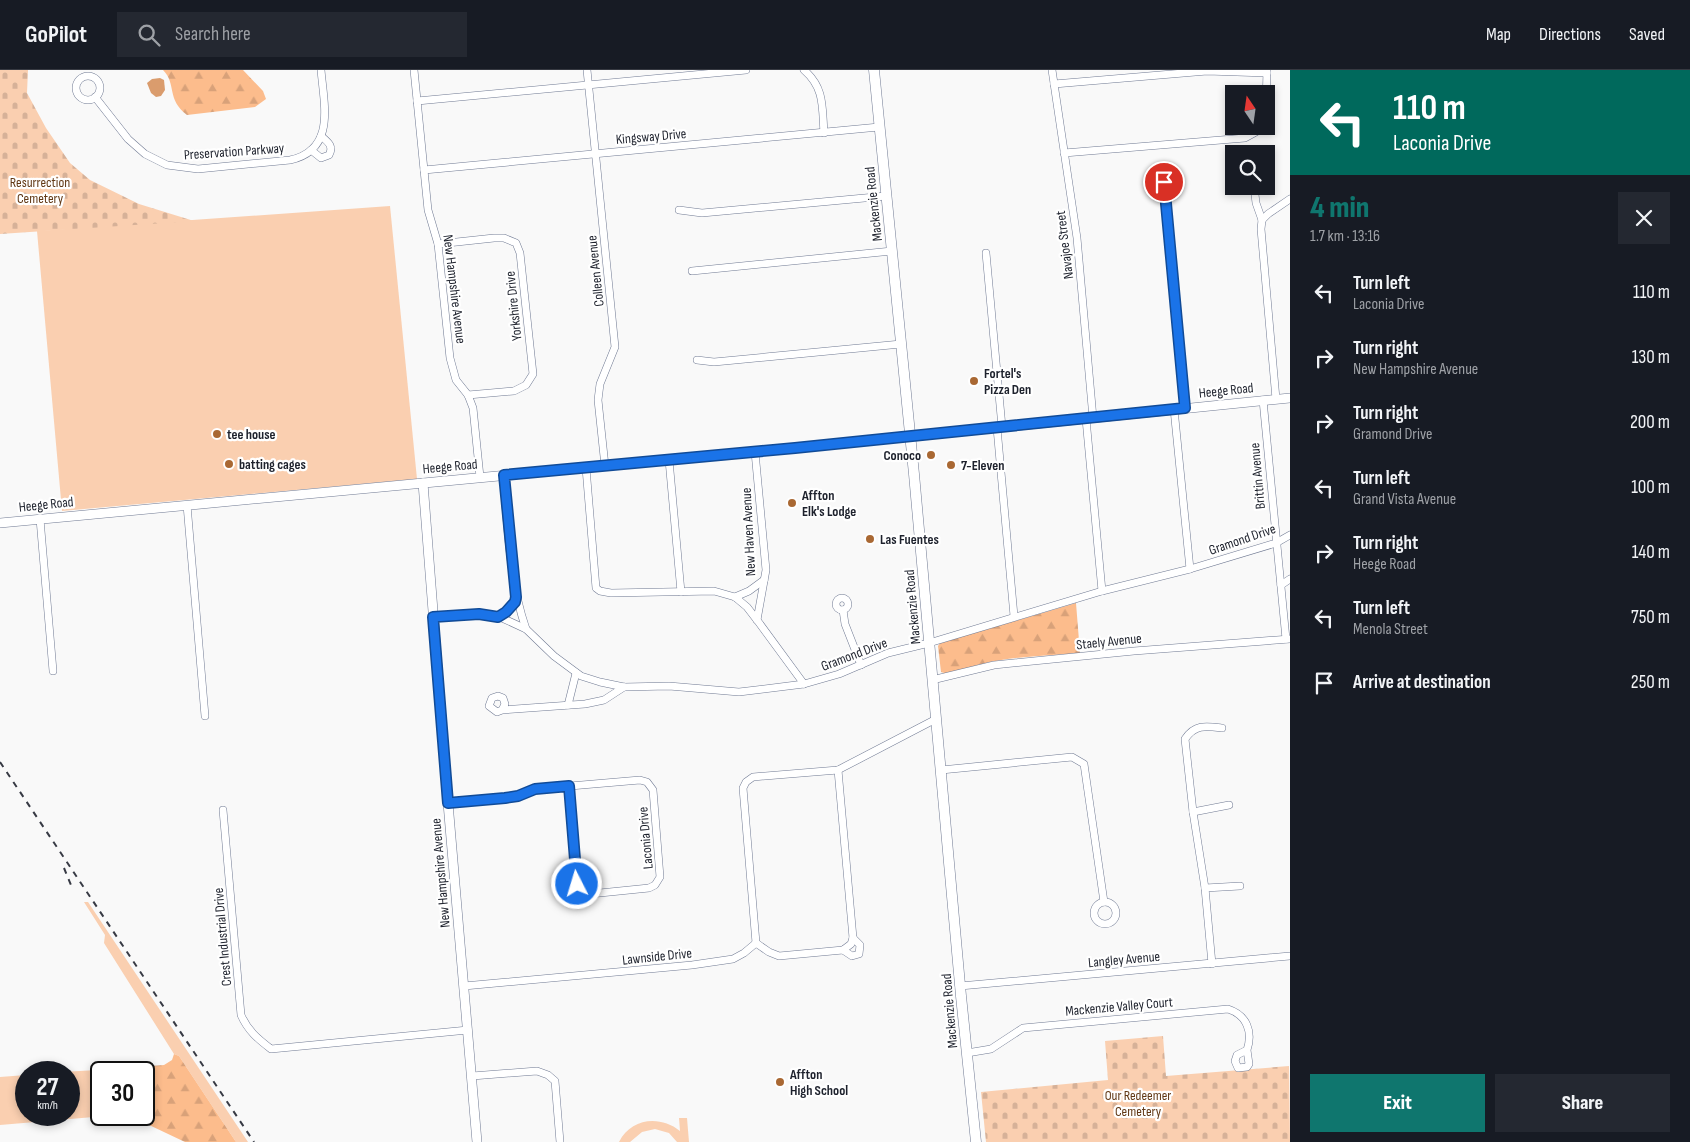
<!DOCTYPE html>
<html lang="en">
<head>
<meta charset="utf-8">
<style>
	body { margin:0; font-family:"Sofia Sans Condensed",sans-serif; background:#242831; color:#f1f3f6; height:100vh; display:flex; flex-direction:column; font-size:19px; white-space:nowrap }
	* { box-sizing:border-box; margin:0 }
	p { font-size:16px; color:#9ea1a6 }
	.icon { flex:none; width:28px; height:28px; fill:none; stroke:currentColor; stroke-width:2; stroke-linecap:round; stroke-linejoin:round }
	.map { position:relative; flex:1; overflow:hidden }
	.details { display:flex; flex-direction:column; background:#171b24; width:400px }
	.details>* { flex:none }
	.hud { background:#00695c; color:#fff; overflow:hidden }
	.needle { width:32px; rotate:347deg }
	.tools { position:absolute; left:1225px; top:15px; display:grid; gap:10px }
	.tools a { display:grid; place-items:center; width:50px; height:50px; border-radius:0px; background:#171b24; box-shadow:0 2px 8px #0003; font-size:25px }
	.speed { position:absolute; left:15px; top:991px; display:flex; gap:10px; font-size:25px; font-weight:700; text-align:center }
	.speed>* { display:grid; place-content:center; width:65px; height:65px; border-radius:50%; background:#171b24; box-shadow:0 2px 8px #0003; line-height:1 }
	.speed small { font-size:12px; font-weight:400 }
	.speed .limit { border:2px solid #111; border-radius:8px; background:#fff; color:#111 }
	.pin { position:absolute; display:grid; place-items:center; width:42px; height:42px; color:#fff; margin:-21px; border:2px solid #fff; border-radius:50%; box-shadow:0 1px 5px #0007 }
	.me { position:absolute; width:55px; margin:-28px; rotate:355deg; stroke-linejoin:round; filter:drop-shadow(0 0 4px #0008) }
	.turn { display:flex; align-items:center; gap:18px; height:105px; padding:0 20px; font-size:22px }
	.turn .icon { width:65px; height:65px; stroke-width:2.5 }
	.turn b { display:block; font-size:35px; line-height:42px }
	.round { display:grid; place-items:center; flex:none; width:52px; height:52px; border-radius:0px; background:#242831 }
	.summary { display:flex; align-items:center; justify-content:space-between; height:85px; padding:0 20px }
	h1 { font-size:30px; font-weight:800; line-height:38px; color:#0f766e }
	.primary-button { display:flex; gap:10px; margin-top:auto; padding:10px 20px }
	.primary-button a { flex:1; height:58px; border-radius:0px; background:#0f766e; color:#fff; font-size:20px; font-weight:800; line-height:58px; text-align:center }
	.primary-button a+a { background:#242831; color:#f1f3f6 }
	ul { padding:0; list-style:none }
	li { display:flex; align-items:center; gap:15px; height:65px; padding:0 20px }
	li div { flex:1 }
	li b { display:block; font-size:19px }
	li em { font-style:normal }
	header { display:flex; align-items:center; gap:30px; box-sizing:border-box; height:70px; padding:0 25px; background:#171b24; border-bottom:1px solid #363941 }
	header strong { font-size:24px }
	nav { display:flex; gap:28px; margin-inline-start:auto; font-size:18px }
	.search { width:350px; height:45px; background:#242831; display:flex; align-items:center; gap:12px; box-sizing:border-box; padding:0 18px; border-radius:0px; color:#9ea1a6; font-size:19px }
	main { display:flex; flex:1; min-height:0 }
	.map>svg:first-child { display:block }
</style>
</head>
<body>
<header>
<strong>GoPilot</strong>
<div class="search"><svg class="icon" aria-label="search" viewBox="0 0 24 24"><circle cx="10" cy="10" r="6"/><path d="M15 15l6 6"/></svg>Search here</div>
<nav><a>Map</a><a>Directions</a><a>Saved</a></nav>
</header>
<main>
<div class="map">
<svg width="1290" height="1072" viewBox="0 0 1290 1072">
	<defs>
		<pattern id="forest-firs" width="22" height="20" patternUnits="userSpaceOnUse" patternTransform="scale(1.25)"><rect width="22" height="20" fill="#fcbc8c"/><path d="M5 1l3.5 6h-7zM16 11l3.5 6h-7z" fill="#d8a179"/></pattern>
		<pattern id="cemetery-stones" width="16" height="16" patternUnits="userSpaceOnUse" patternTransform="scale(1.25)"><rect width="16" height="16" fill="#facfb0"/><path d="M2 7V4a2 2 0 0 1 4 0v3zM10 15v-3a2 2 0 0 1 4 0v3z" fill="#d6b198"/></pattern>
	</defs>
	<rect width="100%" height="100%" fill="#f9f9f9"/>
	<g fill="#facfb0">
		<path d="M390 136 417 409 62 441 37 161Z"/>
		<path d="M84 832H88L248 1072H236L179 986 174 984 104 873 105 865Z"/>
		<path d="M98 1000 93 1010 94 1017 101 1019V1045H117L0 1055V1007L26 1005V1045H69V1002H61Z"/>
		<path d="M679 1048H687L689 1072H677L669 1063 655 1059 642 1062 630 1072H619C631 1048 660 1045 680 1061Z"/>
	</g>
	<g fill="url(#forest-firs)">
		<path d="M163 0H243L263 21 266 29 255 37 187 45C166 29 177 14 163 0Z"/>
		<path d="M1076 533 1080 583C1048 586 1014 586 982 594 970 596 952 607 941 602L938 576 940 573Z"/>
		<path d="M174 984 179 986 236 1072H185L128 1045H144V1002H101V1019L94 1017 93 1010 98 1000 164 995 172 990Z"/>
	</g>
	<g fill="url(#cemetery-stones)">
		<path d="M0 0H28L27 23 46 58 70 93 90 110 139 134 194 151 0 164Z"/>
		<path d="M1163 966 1166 1006 1289 996 1290 1072H986L981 1022 1108 1010 1105 971Z"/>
	</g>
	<path fill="#da9c6d" d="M160 8 164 10 165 20 161 26 156 27 151 23 147 13 152 9Z"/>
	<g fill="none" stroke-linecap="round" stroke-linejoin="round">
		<g stroke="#707a93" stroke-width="8">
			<g id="minor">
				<path d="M414 0 428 140 438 174 450 288 456 310 468 325 473 338 480 407"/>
				<path d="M587 0 615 277 600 314 598 330 605 396"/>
				<path d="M804 0C825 18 822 38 824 63"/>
				<path d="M1052 0 1077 168 1093 348"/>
				<circle cx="88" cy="18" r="12"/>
				<path d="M1054 14 1207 1 1267 3"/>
				<path d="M95 27 128 69 145 84 167 95 198 99 290 90C336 80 324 35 321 0"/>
				<path d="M417 31 746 0"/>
				<path d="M1266 36 1267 0"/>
				<path d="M311 80 321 88 329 85C334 76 328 72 321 66"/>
				<path d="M1064 83 1245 68 1256 62 1261 56"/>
				<path d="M424 100 879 57"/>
				<path d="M1164 112 1185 338"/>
				<path d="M1254 116 1256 133 1262 150 1261 159 1276 329"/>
				<path d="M679 140 702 143 886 126"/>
				<path d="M1262 150 1268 144 1290 129"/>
				<path d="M438 174 494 168H504L516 173 520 183 533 304 526 315 514 321 468 325"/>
				<path d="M986 183 1002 357"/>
				<path d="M692 201 892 181"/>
				<path d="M697 290 714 292 901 274"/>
				<path d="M1263 330 1286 569"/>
				<path d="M1174 339 1190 499"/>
				<path d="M1086 349 1102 521"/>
				<path d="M997 358 1014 546"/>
				<path d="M755 382 766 500 757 550"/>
				<path d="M669 390 681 522"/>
				<path d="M586 398 596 518 600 521 611 523 714 521 735 527 747 537 757 550 804 614"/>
				<path d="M503 405C508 457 509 510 526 559"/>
				<path d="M187 435 205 646"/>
				<path d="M40 449 53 601"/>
				<path d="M1281 515 1290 509"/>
				<path d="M735 527 749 521 764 510"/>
				<circle cx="842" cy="534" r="6"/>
				<path d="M843 540 845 554 861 595"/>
				<path d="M433 547 479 544 502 548 526 559 554 586 581 606 600 612 624 617 669 616 739 622 804 614 839 604 888 583 929 573 1102 521 1190 499 1276 473 1290 465"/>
				<path d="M498 547C506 542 514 536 516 527"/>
				<path d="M932 610 994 595 1134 581 1290 569"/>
				<path d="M568 635 576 603"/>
				<path d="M502 640 505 634 503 628 498 626 492 628 489 636 497 642 502 640 585 634 604 630 624 617"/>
				<path d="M941 700 1072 687 1084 694 1104 832"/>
				<path d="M448 733 518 726 535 719 640 710 647 712 653 720 660 807 655 815 649 818 590 824 577 813 569 716"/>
				<path d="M223 740 241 945C248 961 258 969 271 979L468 960"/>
				<path d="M1193 742 1229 735"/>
				<path d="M1205 818 1240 816"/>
				<circle cx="1105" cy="843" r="11"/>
				<path d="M756 873 743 718 746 712 753 707 838 700 936 649"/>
				<path d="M756 873 769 882 779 886 843 880 851 874 853 868 838 700"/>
				<path d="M843 880 852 886 859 884 860 875 853 868"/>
				<path d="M1212 894 1205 818 1193 742 1185 669C1195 654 1206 656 1222 658"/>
				<path d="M464 916 692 895 733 889 744 883 756 873"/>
				<path d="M960 916 1290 886"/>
				<path d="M967 983 991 979 1023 958 1228 939C1247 945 1253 962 1247 980L1237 985 1235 991 1238 998 1247 997 1249 994 1247 980"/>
				<path d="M472 1006 537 1001 548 1005 555 1011 560 1072"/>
			</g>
		</g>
		<g stroke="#707a93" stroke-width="10">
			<g id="tertiary">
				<path d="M423 413 448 733 477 1072"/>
				<path d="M0 453 795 378 1290 328"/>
			</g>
		</g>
		<g stroke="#707a93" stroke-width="11">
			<path id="secondary" d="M874 0 914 404 961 926 976 1072"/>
		</g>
		<use href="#minor" stroke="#fff" stroke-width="7"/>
		<use href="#tertiary" stroke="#fff" stroke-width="9"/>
		<use href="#secondary" stroke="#fff" stroke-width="10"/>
		<g stroke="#373a44" stroke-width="2" stroke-dasharray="6 6" stroke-linecap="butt">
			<path d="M0 692 254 1072"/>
			<path d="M64 798 73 820"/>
		</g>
	</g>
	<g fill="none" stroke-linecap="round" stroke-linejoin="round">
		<g stroke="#114b97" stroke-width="12">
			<path id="route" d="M577 814 569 716 535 719 518 726 505 728 448 733 433 547 479 544 498 547 506 542 515 532 516 527 504 405 795 378 1185 338 1164 112"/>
		</g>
		<use href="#route" stroke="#1a73e8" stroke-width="9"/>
	</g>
	<g fill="#a96833" stroke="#fff" stroke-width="2">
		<circle cx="974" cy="311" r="5"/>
		<circle cx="217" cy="364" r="5"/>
		<circle cx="931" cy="385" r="5"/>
		<circle cx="229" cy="394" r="5"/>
		<circle cx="951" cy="395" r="5"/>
		<circle cx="792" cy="433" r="5"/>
		<circle cx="870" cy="469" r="5"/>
		<circle cx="780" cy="1012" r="5"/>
	</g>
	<g text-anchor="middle" stroke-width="4.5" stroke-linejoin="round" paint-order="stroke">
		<g font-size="14" fill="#1e222d" stroke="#fff">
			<text transform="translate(651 66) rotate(-5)" y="5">Kingsway Drive</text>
			<text transform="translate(234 81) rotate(-4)" y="5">Preservation Parkway</text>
			<text transform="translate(873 134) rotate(-96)" y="5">Mackenzie Road</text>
			<text transform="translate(1064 175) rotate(-97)" y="5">Navajoe Street</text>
			<text transform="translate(595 201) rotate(-96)" y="5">Colleen Avenue</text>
			<text transform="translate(455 219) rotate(83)" y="5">New Hampshire Avenue</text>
			<text transform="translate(513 236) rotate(-96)" y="5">Yorkshire Drive</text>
			<text transform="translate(1226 320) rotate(-6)" y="5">Heege Road</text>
			<text transform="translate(450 396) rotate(-5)" y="5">Heege Road</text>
			<text transform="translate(1257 406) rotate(-95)" y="5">Brittin Avenue</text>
			<text transform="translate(46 434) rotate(-6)" y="5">Heege Road</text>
			<text transform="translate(748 462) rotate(-93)" y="5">New Haven Avenue</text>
			<text transform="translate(1242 469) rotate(-19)" y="5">Gramond Drive</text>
			<text transform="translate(912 537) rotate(-95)" y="5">Mackenzie Road</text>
			<text transform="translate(1109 571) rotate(-6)" y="5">Staely Avenue</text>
			<text transform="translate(854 584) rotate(-21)" y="5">Gramond Drive</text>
			<text transform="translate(645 768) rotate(-95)" y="5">Laconia Drive</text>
			<text transform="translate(440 803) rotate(-95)" y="5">New Hampshire Avenue</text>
			<text transform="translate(222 867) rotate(-95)" y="5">Crest Industrial Drive</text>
			<text transform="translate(657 886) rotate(-6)" y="5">Lawnside Drive</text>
			<text transform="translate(1124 889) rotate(-5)" y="5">Langley Avenue</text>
			<text transform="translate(1119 936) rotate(-5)" y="5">Mackenzie Valley Court</text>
			<text transform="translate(949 941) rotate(-95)" y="5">Mackenzie Road</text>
		</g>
		<g font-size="14" fill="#613815" stroke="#fff">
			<text x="40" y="117">Resurrection<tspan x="40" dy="16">Cemetery</tspan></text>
			<text x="1138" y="1030">Our Redeemer<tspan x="1138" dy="16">Cemetery</tspan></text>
		</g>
		<g font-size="14" font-weight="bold" fill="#1e222d" stroke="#fff" text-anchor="start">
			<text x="984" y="308">Fortel's<tspan x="984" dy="16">Pizza Den</tspan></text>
			<text x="227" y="369">tee house</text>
			<text x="921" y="390" text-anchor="end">Conoco</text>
			<text x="239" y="399">batting cages</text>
			<text x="961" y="400">7-Eleven</text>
			<text x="802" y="430">Affton<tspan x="802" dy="16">Elk's Lodge</tspan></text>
			<text x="880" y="474">Las Fuentes</text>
			<text x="790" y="1009">Affton<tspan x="790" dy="16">High School</tspan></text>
		</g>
	</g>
</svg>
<div class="tools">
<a><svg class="needle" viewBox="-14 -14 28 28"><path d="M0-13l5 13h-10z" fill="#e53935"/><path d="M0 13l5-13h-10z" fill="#9ea1a6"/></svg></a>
<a><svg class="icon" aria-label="search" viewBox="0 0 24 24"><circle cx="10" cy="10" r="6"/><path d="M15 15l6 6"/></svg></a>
</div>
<div class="speed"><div>27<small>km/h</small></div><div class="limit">30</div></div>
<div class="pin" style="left:1164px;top:112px;background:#d93025"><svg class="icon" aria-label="arrive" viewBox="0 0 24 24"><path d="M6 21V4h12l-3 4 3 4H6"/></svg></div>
<svg class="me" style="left:577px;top:814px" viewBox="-20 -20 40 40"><circle r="17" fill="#1a73e8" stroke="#fff" stroke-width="3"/><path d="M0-11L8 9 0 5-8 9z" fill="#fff"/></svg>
</div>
<section class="details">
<div class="hud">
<div class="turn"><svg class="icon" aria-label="left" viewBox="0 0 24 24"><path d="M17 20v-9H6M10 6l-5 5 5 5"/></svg><div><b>110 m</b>Laconia Drive</div></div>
</div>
<div class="summary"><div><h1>4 min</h1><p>1.7 km · 13:16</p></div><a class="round"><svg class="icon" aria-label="close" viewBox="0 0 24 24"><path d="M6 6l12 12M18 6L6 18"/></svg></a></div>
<ul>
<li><svg class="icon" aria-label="left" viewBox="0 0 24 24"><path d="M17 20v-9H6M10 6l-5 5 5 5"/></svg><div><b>Turn left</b><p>Laconia Drive</p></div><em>110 m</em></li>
<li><svg class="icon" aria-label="right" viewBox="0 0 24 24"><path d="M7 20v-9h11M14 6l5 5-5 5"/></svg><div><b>Turn right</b><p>New Hampshire Avenue</p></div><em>130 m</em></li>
<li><svg class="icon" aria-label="right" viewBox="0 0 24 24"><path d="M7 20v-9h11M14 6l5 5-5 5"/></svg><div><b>Turn right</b><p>Gramond Drive</p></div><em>200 m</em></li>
<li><svg class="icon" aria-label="left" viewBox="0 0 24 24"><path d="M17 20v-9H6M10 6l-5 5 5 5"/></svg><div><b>Turn left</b><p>Grand Vista Avenue</p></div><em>100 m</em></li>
<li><svg class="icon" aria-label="right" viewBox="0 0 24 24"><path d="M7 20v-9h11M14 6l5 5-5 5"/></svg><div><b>Turn right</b><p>Heege Road</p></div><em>140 m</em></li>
<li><svg class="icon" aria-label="left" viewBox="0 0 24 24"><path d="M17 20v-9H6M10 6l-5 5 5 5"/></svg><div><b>Turn left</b><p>Menola Street</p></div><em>750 m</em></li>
<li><svg class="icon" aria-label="arrive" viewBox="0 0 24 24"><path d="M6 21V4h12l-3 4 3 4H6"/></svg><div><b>Arrive at destination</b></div><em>250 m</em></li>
</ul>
<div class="primary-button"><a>Exit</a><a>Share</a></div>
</section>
</main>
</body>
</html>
